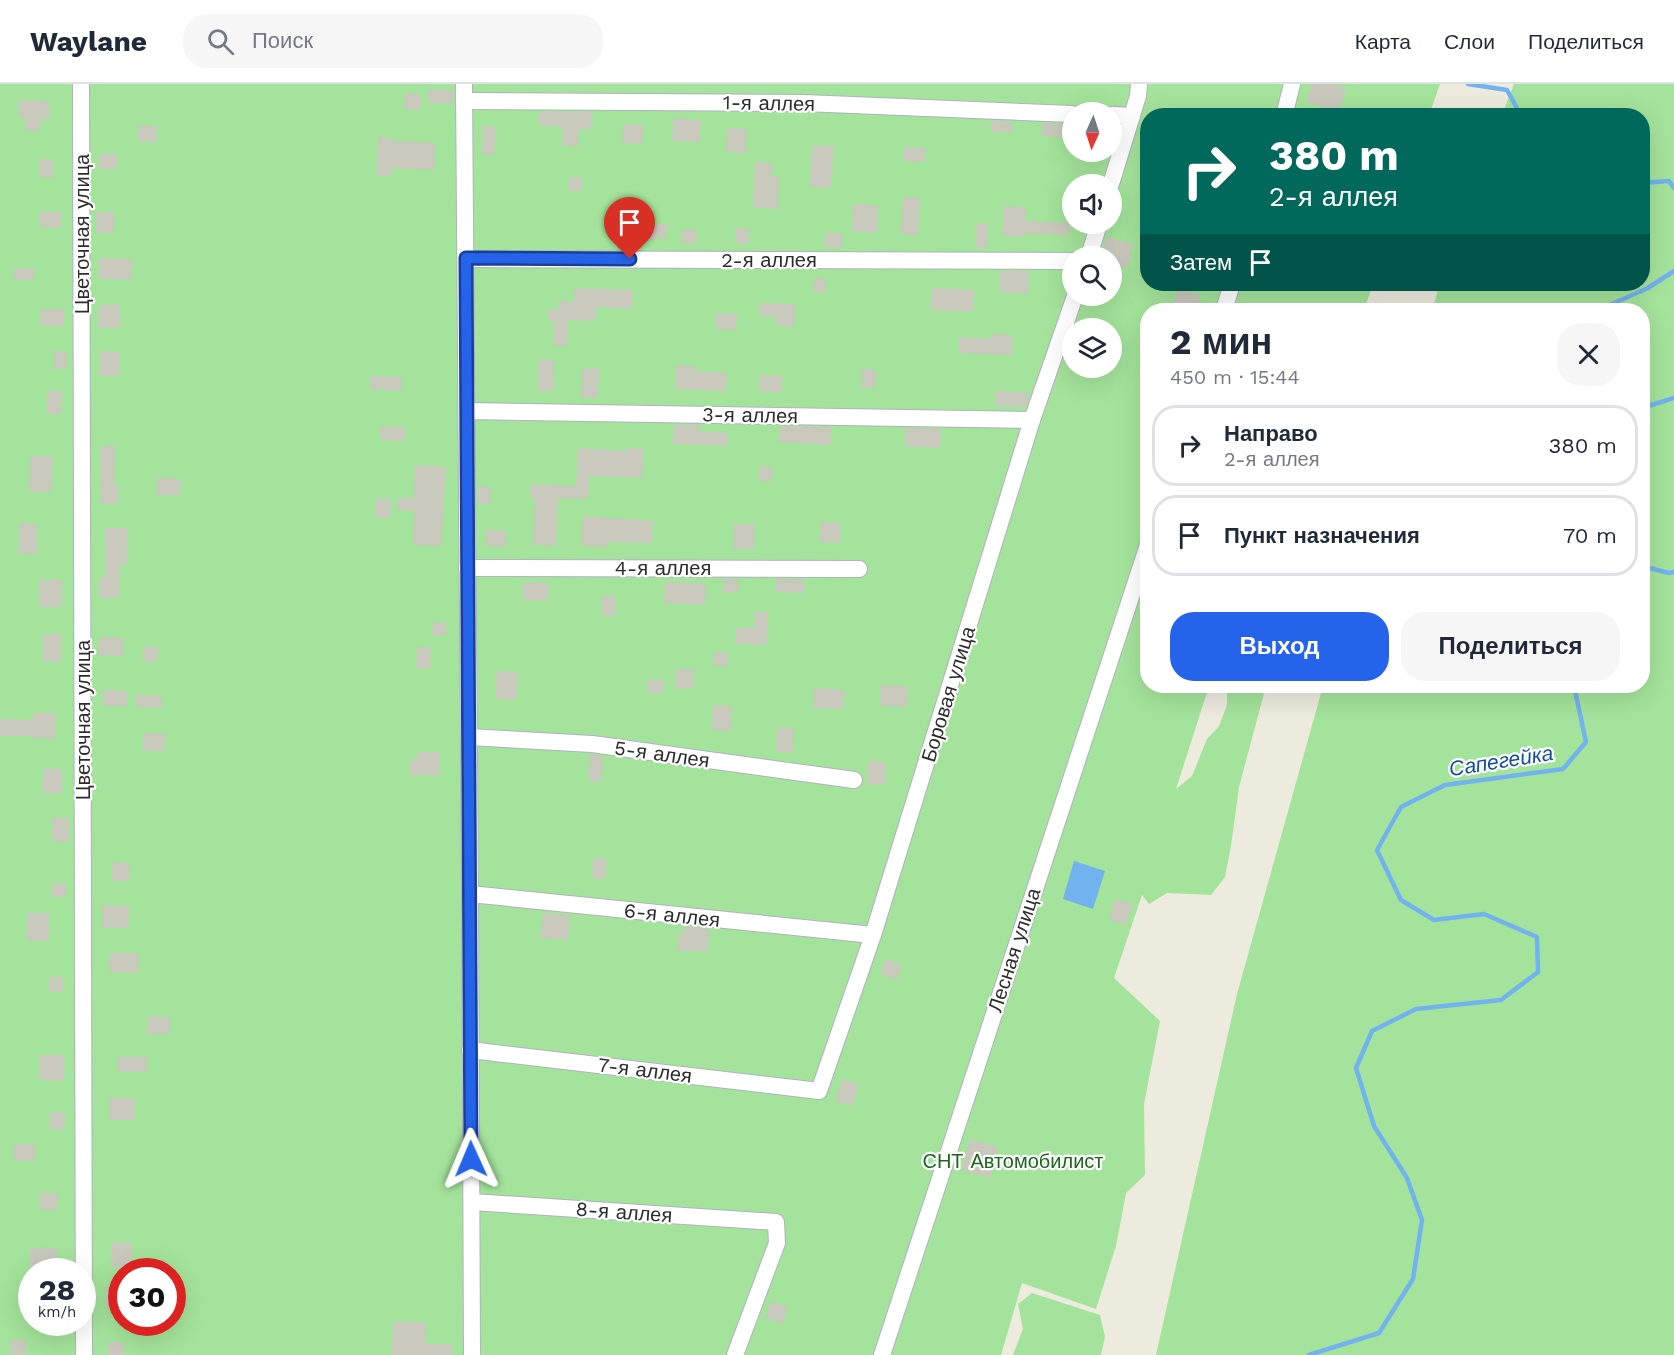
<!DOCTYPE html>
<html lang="ru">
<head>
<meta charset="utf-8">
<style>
	body { margin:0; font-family:"Work Sans",sans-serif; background:#f6f6f7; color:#1f2937; height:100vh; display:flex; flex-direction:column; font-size:22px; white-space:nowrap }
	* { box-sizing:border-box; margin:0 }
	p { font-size:20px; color:#747a83 }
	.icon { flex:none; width:33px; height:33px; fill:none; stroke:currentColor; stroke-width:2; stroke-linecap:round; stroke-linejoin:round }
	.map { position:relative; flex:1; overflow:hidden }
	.sheet { position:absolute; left:1140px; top:219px; width:510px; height:390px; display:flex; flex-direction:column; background:#fff; border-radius:24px; box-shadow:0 6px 24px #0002 }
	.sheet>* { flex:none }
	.top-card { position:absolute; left:1140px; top:24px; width:510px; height:183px; border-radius:24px; box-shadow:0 6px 24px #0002; background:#00695c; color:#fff; overflow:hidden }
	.needle { width:39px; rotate:183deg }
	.controls { position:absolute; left:1062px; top:18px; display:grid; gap:12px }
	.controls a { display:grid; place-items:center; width:60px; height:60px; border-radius:50%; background:#fff; box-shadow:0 6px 24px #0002; font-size:30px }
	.speed { position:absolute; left:18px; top:1174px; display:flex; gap:12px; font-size:30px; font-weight:700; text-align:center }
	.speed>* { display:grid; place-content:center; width:78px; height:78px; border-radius:50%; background:#fff; box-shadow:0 6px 24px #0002; line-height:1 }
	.speed small { font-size:15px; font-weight:400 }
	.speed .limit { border:9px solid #d22; background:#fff; color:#111 }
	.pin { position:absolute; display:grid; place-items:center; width:51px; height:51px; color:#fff; margin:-62px -26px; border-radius:50% 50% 50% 0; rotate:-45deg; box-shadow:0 0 6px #0007 }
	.pin .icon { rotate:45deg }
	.me { position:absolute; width:66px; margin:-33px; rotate:359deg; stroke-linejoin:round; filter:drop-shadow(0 0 4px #0008) }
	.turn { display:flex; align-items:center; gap:21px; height:126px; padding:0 30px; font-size:27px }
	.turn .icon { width:78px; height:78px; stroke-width:2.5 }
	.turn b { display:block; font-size:42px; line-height:51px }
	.then { display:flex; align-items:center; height:57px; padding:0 30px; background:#0003; gap:12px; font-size:22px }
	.round { display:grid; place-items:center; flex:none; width:63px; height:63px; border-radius:24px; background:#f6f6f7 }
	.overview { display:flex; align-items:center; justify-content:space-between; height:102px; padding:0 30px }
	h1 { font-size:36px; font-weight:700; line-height:45px }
	.action { display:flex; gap:12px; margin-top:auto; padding:12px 30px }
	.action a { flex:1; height:69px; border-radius:24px; background:#2563eb; color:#fff; font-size:24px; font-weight:700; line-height:69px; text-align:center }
	.action a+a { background:#f6f6f7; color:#1f2937 }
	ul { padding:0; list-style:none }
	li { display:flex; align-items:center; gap:18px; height:81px; margin:0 12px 9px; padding:0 18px; border:3px solid #e0e1e3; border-radius:24px }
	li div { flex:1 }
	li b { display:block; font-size:22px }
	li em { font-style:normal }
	header { display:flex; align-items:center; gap:36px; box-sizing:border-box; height:84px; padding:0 30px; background:#fff; border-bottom:2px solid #e0e1e3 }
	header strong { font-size:28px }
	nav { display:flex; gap:33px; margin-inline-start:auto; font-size:21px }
	.search { width:420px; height:54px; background:#f6f6f7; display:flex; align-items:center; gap:15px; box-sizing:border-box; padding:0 21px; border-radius:24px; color:#747a83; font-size:22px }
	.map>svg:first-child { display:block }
</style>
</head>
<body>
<header>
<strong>Waylane</strong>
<div class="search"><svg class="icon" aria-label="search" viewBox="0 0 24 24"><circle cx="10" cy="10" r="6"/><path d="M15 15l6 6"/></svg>Поиск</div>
<nav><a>Карта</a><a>Слои</a><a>Поделиться</a></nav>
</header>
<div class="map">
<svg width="1674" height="1271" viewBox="0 0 1674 1271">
	<rect width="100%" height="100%" fill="#edeade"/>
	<g fill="#a4e39b" fill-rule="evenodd">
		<path d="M0 0H1440L1429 31 1148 32V200H1373L1364 226H1148V602H1209L1176 705 1192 692 1207 655 1219 642 1227 621V602H1266L1239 703 1231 762 1225 793 1211 811 1167 809 1149 820 1142 811 1114 894 1160 937 1144 1020 1145 1091 1126 1109 1116 1162 1096 1225 1022 1199 1001 1271H0ZM1072 28H1112V68H1072ZM1072 100H1112V140H1072ZM1072 172H1112V212H1072ZM1072 244H1112V284H1072ZM32 1188H82V1239H32ZM122 1188H172V1239H122Z"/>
		<path d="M1514 0H1674V1271H1156L1237 910 1323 602H1642V226H1432L1440 200H1642V32L1502 31Z"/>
		<path d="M1032 1209 1100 1231 1105 1253 1101 1271H1013L1023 1245 1018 1220Z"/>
	</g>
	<path fill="#72b2ee" d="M1074 777 1105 787 1093 825 1063 815Z"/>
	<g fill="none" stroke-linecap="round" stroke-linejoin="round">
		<g stroke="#72b2ee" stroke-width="4.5">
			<path d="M1468 0 1507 6 1518 26 1515 32"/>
			<path d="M1642 99 1669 97 1674 104"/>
			<path d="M1556 226 1605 223 1648 204 1674 187"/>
			<path d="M1642 324 1674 314"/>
			<path d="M1642 482 1669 489 1674 488"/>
			<path d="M1309 1271 1379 1249 1413 1195 1422 1136 1407 1094 1374 1042 1356 984 1372 947 1416 925 1501 916 1538 888 1537 853 1484 830 1434 836 1401 816 1377 766 1401 723 1445 701 1563 685 1586 658 1574 602"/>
		</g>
	</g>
	<g fill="#c9c8bc">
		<path d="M1311 0H1338L1337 2 1346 4 1339 28 1306 18Z"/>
		<path d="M428 5 453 6V20L428 19Z"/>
		<path d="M405 9 421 10 420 26 404 25Z"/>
		<path d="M19 16 49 17V35H40V47L25 46V33H19Z"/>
		<path d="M539 28H592L591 46 579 45 578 62H562L563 43 538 41Z"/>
		<path d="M673 34 701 36 700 58 672 57Z"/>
		<path d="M991 37 1012 38V49L991 48Z"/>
		<path d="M1042 39 1064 40 1063 53 1042 52Z"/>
		<path d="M623 40 643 41 642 60 622 59Z"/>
		<path d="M138 41 157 42V58L138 57Z"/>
		<path d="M483 42 496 43 494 71H482Z"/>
		<path d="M727 44 747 45 746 69 726 68Z"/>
		<path d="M378 53 392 54V57L435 59 434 86 391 84V92L376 91Z"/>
		<path d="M812 61 834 62 831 104 810 103Z"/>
		<path d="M904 63 925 64V78L903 77Z"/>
		<rect x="99" y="70" width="18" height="15"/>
		<path d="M39 75 53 76V94L39 93Z"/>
		<path d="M755 78 772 79 771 92H779L778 125 753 123Z"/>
		<path d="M569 93 582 94V107H568Z"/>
		<path d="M903 113 920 114 918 151 901 150Z"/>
		<path d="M853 120 878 121 877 149 852 147Z"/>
		<path d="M1004 122 1026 123 1025 137 1070 139 1069 151 1025 149V153L1003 152Z"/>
		<path d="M39 128H61V144L39 143Z"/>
		<rect x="96" y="128" width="18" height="21"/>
		<path d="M618 137 667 140 666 154H655V156L617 155Z"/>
		<path d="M976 139 988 140 987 164H975Z"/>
		<path d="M736 144 749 145 748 160 735 159Z"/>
		<path d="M682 145 697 146 696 160 681 159Z"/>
		<path d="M825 149H843L842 164 824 163Z"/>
		<path d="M1106 153 1133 160 1127 184 1112 180V172H1100Z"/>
		<path d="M99 174 132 175 131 196 99 195Z"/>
		<rect x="14" y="184" width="20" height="12"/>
		<path d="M1000 187H1029L1028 210 999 208Z"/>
		<path d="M814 194 826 195V208H813Z"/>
		<path d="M574 204 633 206 632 225 596 223 595 237 568 236 567 262H553L554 237H548V225H558V217L574 218Z"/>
		<path d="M932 204 974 206 973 228 931 226Z"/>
		<path d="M1178 204 1201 212 1196 226 1173 220Z"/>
		<path d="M759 219 795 220 794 243 776 242 777 233 759 232Z"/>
		<path d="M99 221H120V244H98Z"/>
		<rect x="40" y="225" width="24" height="17"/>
		<path d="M716 229 737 230 736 246 715 245Z"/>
		<path d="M990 250 1013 251 1012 271 959 269V253L990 255Z"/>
		<rect x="54" y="267" width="13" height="18"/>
		<path d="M100 267 120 268 119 292H100Z"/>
		<path d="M539 275 554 276 553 307H537Z"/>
		<path d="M676 281 695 282V287L727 289 726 307 675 305Z"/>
		<path d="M582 285H600L597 314H581Z"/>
		<path d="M862 285 876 286 875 304H861Z"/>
		<path d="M760 291 782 292 781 309 759 307Z"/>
		<path d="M370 292 402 293 401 307 370 305Z"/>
		<path d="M47 307H62L61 330H47Z"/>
		<path d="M996 307 1029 309V312L1026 323 995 322Z"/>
		<path d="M674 341H699V347L728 349 727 362 673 360Z"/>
		<path d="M380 342 405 343V357L380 356Z"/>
		<path d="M780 342 831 343V361L779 358Z"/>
		<path d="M905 344 941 345 940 364 905 362Z"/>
		<path d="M100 362H115L114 400H118V420H101Z"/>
		<path d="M578 364 626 367 627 364 644 365 642 394 589 392 588 415 558 414 556 462 533 461 535 414H530L531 400 576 402Z"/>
		<path d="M30 372H53L51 408H29Z"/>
		<path d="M415 381 446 383 441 462 413 461 414 427 397 426 398 414H414Z"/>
		<path d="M759 383H772L771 398 759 397Z"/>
		<path d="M157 394 181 395 180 411H156Z"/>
		<path d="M478 402 491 403 490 420H478Z"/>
		<path d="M376 414 391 415 390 434H375Z"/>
		<path d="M583 432 653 437 652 459 607 458V463L581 462Z"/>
		<path d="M821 438 840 439V459L820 458Z"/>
		<path d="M19 439 37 440V470H19Z"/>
		<path d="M734 440H755L754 465H733Z"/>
		<path d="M105 444H127V481H120L119 514H99V494H105Z"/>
		<path d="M486 446 506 447V463L486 462Z"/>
		<path d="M723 495H739L738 509 723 508Z"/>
		<path d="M776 495H804V509L775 508Z"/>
		<path d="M39 496H62L61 523H39Z"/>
		<path d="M523 498 549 499 548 517 523 516Z"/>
		<path d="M665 498 706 500 705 521 664 519Z"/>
		<path d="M602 512H616L615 532 601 531Z"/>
		<path d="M755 527 768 528 767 561 735 560 736 544H754Z"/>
		<path d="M432 538 446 539 445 552H432Z"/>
		<path d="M43 550H61V578L43 577Z"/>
		<path d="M99 553 123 554V572L98 571Z"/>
		<rect x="143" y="563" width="15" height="14"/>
		<path d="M417 563 431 564 430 585 416 584Z"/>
		<path d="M714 568 729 569 728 582 713 581Z"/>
		<path d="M676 585H694L693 605 675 604Z"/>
		<path d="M496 587 518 588 516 616 495 615Z"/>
		<path d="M648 595 664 596 663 609H647Z"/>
		<path d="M881 601 908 602 907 623 880 622Z"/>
		<path d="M814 604 844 606 843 625 813 624Z"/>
		<path d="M103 606 127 607V622H103Z"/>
		<path d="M136 611 162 612V624L136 623Z"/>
		<path d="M713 621 732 622 731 647 712 646Z"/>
		<path d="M33 629H56L55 655 33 654V652H0V635L33 636Z"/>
		<path d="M777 643 794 644 793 669 776 668Z"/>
		<rect x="143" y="649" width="22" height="18"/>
		<path d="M419 668H440L439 692 409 691 410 675 416 676Z"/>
		<path d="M590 670 603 672 601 698 588 697Z"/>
		<path d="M868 677 886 678 885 701 867 700Z"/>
		<rect x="43" y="685" width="19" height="24"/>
		<rect x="52" y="734" width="17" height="24"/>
		<path d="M593 774H606L605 795 592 794Z"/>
		<path d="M112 778 130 779 129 797H112Z"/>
		<rect x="52" y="799" width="14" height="14"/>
		<path d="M1115 815 1133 820 1126 841 1109 836Z"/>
		<path d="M102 821 129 822 128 844H102Z"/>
		<rect x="27" y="829" width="22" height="28"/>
		<path d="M543 829 570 831 568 856 540 854Z"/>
		<path d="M684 842 709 845 708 867H678L679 849H684Z"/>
		<path d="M110 869H139L138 889 109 888Z"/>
		<path d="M886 875 902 881 896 896 880 889Z"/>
		<rect x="49" y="893" width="14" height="15"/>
		<path d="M148 932 170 933V950H147Z"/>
		<path d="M39 971H64V997L39 996Z"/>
		<rect x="118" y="973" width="29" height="15"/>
		<path d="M842 995 859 1001 852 1022 835 1017Z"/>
		<rect x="109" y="1014" width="26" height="22"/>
		<rect x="50" y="1028" width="15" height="17"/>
		<path d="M970 1055 998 1063 990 1094 961 1086Z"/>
		<rect x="14" y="1060" width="21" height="17"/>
		<path d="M40 1109H58L57 1126H39Z"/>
		<path d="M112 1158 132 1159V1183H111Z"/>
		<rect x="30" y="1164" width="27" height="24"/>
		<rect x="106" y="1202" width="16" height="22"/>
		<path d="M771 1217 788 1223 782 1240 765 1234Z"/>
		<path d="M393 1237 426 1239 425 1259 453 1261 452 1271H391Z"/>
		<rect x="10" y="1256" width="16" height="14"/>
		<rect x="108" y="1258" width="16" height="13"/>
	</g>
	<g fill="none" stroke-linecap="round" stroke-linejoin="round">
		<g stroke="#b2b2bf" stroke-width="18">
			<g id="minor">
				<path d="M81 0 84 1271"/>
				<path d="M464 0 470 810 472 1271"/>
				<path d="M464 17 804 19 1072 30"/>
				<path d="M1112 31 1132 32"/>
				<path d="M1284 32 1292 0"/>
				<path d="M1111 100 1138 12 1139 0"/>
				<path d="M1089 172 1099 140"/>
				<path d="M466 175 1072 177"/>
				<path d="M1224 226 1232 200"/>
				<path d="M467 327 1032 336"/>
				<path d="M467 484 859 485"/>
				<path d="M469 653 592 660 854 696"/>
				<path d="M470 810 873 851"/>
				<path d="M470 966 819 1007 873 851 1032 336 1075 212"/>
				<path d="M472 1118 776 1138 777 1159 735 1271"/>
				<path d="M882 1271 1148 461"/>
			</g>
		</g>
		<use href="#minor" stroke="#fff" stroke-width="16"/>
	</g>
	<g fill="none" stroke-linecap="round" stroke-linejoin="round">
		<g stroke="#184099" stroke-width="15">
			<path id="route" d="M471 1075 466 174 630 175"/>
		</g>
		<use href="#route" stroke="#2563eb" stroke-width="10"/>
	</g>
	<g text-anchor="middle" stroke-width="4.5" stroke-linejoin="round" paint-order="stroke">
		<g font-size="20" fill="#2c2c2c" stroke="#fff">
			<text transform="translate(769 19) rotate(1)" y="7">1-я аллея</text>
			<text transform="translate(82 150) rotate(-90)" y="7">Цветочная улица</text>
			<text x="769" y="183">2-я аллея</text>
			<text transform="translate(750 331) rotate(1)" y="7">3-я аллея</text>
			<text x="663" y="491">4-я аллея</text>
			<text transform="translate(948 610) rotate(-73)" y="7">Боровая улица</text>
			<text transform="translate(83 636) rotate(-90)" y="7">Цветочная улица</text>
			<text transform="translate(662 670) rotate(8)" y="7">5-я аллея</text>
			<text transform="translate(672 831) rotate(6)" y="7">6-я аллея</text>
			<text transform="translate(1014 866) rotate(-72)" y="7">Лесная улица</text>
			<text transform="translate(645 986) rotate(7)" y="7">7-я аллея</text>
			<text transform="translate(624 1128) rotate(4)" y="7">8-я аллея</text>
		</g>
		<g font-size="20" fill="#1b691c" stroke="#fff">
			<text x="1013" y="1084">СНТ Автомобилист</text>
		</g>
		<g font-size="21" font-style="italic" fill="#0e4d9d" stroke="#fff">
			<text transform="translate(1501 677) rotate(-9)" y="7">Сапегейка</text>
		</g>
	</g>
</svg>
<div class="controls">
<a><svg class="needle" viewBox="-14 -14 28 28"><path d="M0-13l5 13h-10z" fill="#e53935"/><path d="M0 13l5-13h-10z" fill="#747a83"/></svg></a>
<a><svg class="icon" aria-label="sound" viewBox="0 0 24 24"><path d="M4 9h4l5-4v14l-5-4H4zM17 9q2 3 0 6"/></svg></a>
<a><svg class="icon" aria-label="search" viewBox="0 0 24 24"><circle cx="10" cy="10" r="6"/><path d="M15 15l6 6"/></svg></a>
<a><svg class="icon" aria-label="layers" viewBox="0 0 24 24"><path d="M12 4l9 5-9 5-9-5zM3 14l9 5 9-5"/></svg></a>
</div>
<div class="speed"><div>28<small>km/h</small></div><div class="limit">30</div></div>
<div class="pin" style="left:630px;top:175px;background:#d93025"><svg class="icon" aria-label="arrive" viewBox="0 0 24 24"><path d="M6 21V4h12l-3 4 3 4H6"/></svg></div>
<svg class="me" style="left:471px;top:1075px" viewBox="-20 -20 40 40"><path d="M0-17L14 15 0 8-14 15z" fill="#2563eb" stroke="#fff" stroke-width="4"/></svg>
<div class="top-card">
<div class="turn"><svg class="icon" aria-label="right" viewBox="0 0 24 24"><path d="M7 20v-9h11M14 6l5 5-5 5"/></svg><div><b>380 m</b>2-я аллея</div></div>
<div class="then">Затем<svg class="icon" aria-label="arrive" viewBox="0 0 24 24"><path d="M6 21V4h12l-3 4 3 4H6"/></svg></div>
</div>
<section class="sheet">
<div class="overview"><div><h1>2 мин</h1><p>450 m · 15:44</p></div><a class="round"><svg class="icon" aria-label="close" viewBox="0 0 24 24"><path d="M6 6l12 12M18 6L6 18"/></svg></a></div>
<ul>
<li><svg class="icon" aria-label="right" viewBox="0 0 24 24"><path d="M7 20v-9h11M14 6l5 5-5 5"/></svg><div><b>Направо</b><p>2-я аллея</p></div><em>380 m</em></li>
<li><svg class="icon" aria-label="arrive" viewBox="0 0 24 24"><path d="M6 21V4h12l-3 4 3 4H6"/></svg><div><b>Пункт назначения</b></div><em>70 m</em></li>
</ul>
<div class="action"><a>Выход</a><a>Поделиться</a></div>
</section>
</div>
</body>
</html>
